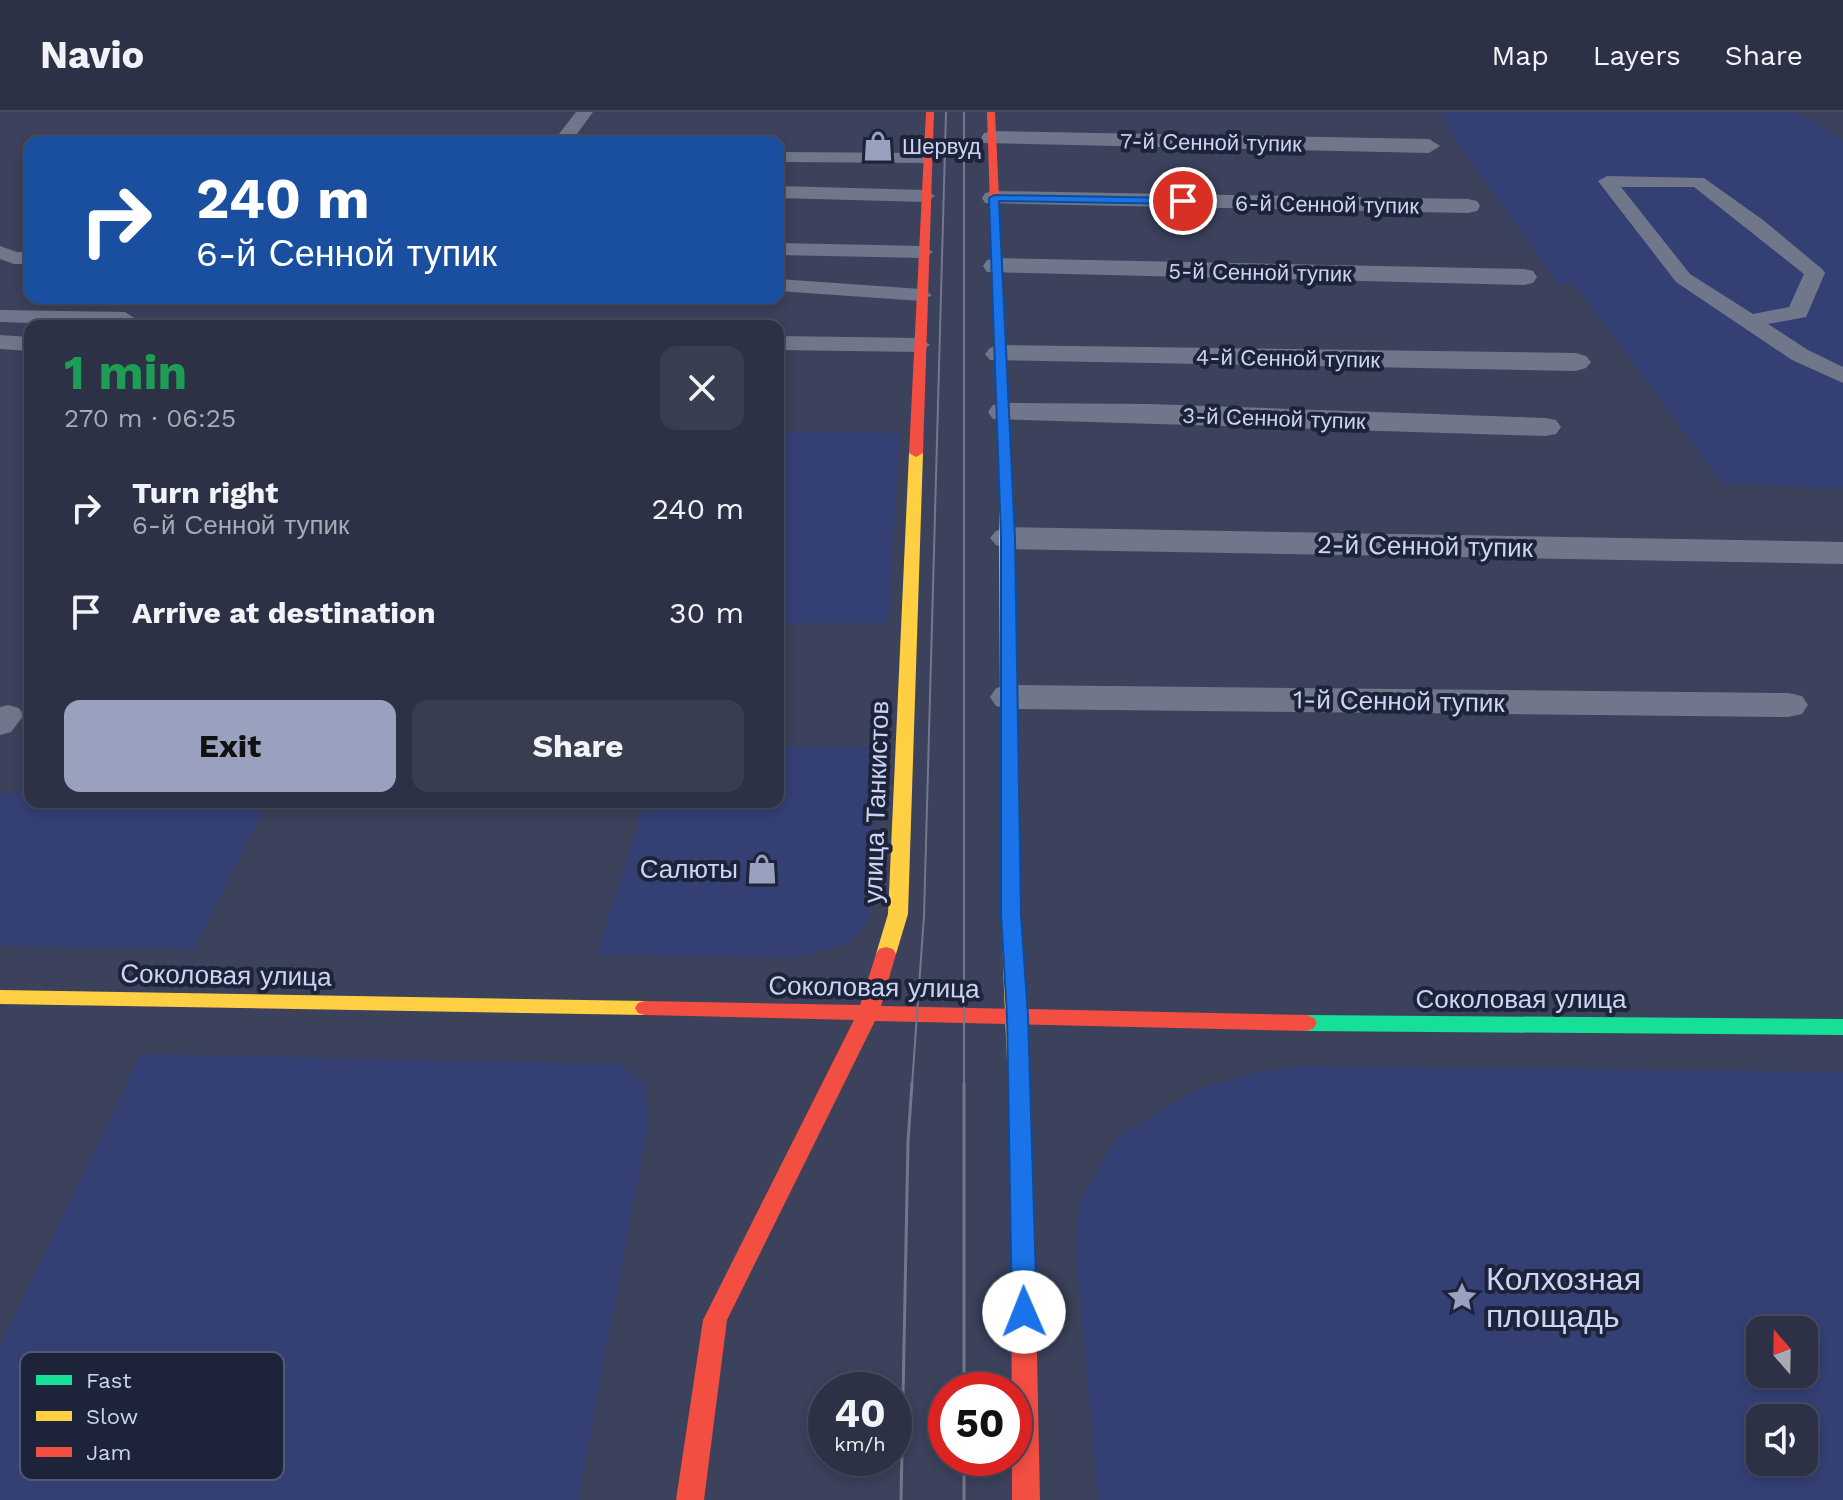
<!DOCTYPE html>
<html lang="en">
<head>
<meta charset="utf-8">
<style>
	body { margin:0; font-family:"Work Sans",sans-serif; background:#393d50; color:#f1f3f6; height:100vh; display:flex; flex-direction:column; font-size:30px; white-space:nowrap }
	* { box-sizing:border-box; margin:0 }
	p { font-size:26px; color:#a7a9b3 }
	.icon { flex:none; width:44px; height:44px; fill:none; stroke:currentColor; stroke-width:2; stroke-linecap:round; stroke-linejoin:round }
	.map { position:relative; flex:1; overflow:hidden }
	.side { position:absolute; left:24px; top:208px; width:760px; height:488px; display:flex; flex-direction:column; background:#2d3145; border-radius:16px; box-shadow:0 4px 12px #0003,0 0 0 2px #484c5e }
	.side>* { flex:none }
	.top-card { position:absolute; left:24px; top:24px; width:760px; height:168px; border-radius:16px; box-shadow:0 4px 12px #0003,0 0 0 2px #484c5e; background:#1a4fa0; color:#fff; overflow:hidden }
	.needle { width:52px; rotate:340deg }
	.tools { position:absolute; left:1746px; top:1204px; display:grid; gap:16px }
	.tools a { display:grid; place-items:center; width:72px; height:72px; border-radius:16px; background:#2d3145; box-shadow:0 4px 12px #0003,0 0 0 2px #484c5e; font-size:40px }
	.speed { position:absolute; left:808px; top:1260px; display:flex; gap:16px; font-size:40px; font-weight:700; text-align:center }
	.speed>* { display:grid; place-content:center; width:104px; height:104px; border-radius:50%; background:#2d3145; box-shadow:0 4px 12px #0003,0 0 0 2px #484c5e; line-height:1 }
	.speed small { font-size:20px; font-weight:400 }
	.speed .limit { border:12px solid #d22; background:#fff; color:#111 }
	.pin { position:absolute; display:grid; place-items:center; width:68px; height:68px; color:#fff; margin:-34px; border:4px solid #fff; border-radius:50%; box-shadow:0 2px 8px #0007 }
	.me { position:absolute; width:88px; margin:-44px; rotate:359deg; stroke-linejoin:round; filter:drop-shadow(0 0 6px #0008) }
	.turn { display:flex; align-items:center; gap:28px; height:168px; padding:0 40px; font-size:36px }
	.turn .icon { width:104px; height:104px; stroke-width:2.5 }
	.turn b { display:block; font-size:56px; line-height:68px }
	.round { display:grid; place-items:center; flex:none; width:84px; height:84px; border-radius:16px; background:#393d50 }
	.overview { display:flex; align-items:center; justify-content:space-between; height:136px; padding:0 40px }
	h1 { font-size:48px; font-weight:700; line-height:60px; color:#1e9e55 }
	.cta { display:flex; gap:16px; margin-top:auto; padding:16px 40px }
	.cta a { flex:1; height:92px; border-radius:16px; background:#99a1be; color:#111; font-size:32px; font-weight:700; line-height:92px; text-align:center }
	.cta a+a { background:#393d50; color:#f1f3f6 }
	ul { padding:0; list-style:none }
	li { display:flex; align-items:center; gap:24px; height:104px; padding:0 40px }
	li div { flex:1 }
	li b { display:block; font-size:30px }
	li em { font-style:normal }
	header { display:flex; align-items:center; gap:48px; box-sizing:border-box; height:112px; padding:0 40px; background:#2d3145; border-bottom:2px solid #484c5e }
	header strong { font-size:38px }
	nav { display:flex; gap:44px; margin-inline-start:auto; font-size:28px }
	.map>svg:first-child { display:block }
</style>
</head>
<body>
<header>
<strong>Navio</strong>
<nav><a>Map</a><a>Layers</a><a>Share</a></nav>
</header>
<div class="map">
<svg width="1843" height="1388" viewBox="0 0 1843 1388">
	<rect width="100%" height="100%" fill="#3c415c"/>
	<g fill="#344074" fill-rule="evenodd">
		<path d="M1442 0H1789L1803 3 1843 29V377L1722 371 1575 173H1559L1445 13 1450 12Z"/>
		<path d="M778 320 900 321 888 511H778Z"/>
		<path d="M778 634 880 635 869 808 850 831 794 846 596 843 645 690H778Z"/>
		<path d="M0 681H30V690H267L194 837 0 834Z"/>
		<path d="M141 942 619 952 645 971 649 1008 578 1388H0V1234Z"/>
		<path d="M1298 954 1843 960V1388H1098L1077 1151 1079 1091 1116 1026 1198 977 1255 961ZM1804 1218V1262H1760V1218ZM1804 1306V1350H1760V1306Z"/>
	</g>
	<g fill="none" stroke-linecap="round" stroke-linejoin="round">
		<g fill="#71778b" fill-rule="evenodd">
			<path d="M576 0H593L577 22 580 30H562L559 22Z"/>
			<path d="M778 40 930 41 939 46 930 51 778 50Z"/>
			<path d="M1607 64 1704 66 1763 108 1822 157 1825 161 1806 205 1768 212 1808 238 1843 255V271L1792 248 1676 170 1598 69ZM1621 75H1694L1804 162 1789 195 1753 202 1690 162Z"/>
			<path d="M778 74 926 78 935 84 926 90 778 86Z"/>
			<path d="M778 131 923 134 933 140 923 146 778 143Z"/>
			<path d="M0 134 17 140H30V152H14L0 147Z"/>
			<path d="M778 167 921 177 932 183 921 189 778 179Z"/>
			<path d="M0 198 125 200 136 207 125 214 0 210Z"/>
			<path d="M0 223 30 225V239L0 237Z"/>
			<path d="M778 224 919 226 930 233 919 240 778 238Z"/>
			<path d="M8 593 19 596 24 603 11 620 0 623V595Z"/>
		</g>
		<g fill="#71778b" fill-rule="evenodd">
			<path d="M992 19 1429 27 1440 34 1429 41 984 31 981 26 984 21Z"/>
			<path d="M994 79 1468 87 1477 89 1480 94 1477 99 1468 101 985 91 982 86 985 81Z"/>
			<path d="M996 146 1524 157 1533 159 1537 165 1533 171 1524 173 987 160 983 154 987 148Z"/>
			<path d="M1000 233 1576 241 1586 244 1591 250 1586 256 1576 259 990 248 985 242 990 236Z"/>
			<path d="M1004 291 1149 292 1545 306 1556 308 1561 315 1556 322 1545 324 993 307 988 300 993 293Z"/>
			<path d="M1008 415 1843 430V452L1008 437 996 433 990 426 996 419Z"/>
			<path d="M1010 573 1788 581 1802 584 1808 593 1802 602 1788 605 1010 597 996 594 990 585 996 576Z"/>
		</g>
		<path fill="#16e098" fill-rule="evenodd" d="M1307 903 1843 907V923L1307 919 1300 916 1297 911 1300 906Z"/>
		<g fill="#ffcf43" fill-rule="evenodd">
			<path d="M916 337 923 341 908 802 896 842 893 847H879L876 842 888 802 909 341Z"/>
			<path d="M1006 380 1013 384 1021 803 1033 1048 1030 1054 1022 1057 1014 1054 1011 1048 1001 803 999 384Z"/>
			<path d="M0 878 645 889 652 891 655 896 652 901 645 903 0 892Z"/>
		</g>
		<g fill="#f24e42" fill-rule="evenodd">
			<path d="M926 0H934L923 341 916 345 909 341Z"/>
			<path d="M987 0H995L1013 384 1006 388 999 384Z"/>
			<path d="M886 835 893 837 896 842 881 894 1307 903 1314 906 1317 911 1314 916 1307 919 875 909 727 1208 704 1388H676L703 1208 854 908 645 903 638 901 635 896 638 891 645 889 860 893 876 842 879 837Z"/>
			<path d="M1022 1039 1030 1042 1033 1048 1040 1388H1012L1011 1048 1014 1042Z"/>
		</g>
		<g stroke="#73788c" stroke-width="2">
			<path d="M964 0V973"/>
			<path d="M912 973 924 804 946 0"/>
		</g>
		<g stroke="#73788c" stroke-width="3">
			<path d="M964 971V1278"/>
			<path d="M964 1346V1388"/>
			<path d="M901 1388 908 1030 912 971"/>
		</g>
	</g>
	<path fill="#1a73e8" stroke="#114b97" stroke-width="2" d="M994 83 1183 86 1188 89 1183 92 999 89 1015 426 1021 803 1028 904 1037 1200 1033 1208 1024 1211 1016 1208 1012 1200 1007 904 1001 803V426L989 86Z"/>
	<defs>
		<g id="shop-bare" transform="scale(2.4)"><path d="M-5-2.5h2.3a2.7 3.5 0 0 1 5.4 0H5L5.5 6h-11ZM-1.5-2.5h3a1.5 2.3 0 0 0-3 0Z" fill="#99a1be" stroke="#1d2339" stroke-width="2.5" paint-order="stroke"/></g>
		<g id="sight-bare" transform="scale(2.4)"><path d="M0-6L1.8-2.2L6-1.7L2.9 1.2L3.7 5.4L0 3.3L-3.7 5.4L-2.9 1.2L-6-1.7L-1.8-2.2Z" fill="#99a1be" stroke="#1d2339" stroke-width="2.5" paint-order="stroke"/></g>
	</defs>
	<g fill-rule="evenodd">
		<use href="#shop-bare" x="878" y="34"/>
		<use href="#shop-bare" x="762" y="757"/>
		<use href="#sight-bare" x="1462" y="1185"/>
	</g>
	<g text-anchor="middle" stroke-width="8" stroke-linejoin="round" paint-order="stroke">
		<g font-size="22" fill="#cbd5f3" stroke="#1d2339">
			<text transform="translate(1211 30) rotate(1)" y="8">7-й Сенной тупик</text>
			<text transform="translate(1327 92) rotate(1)" y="8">6-й Сенной тупик</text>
			<text transform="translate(1260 160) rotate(1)" y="8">5-й Сенной тупик</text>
			<text transform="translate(1288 246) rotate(1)" y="8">4-й Сенной тупик</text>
			<text transform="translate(1274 306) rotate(2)" y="8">3-й Сенной тупик</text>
		</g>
		<g font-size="22" fill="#cbd5f3" stroke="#1d2339" text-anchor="start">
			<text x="902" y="42">Шервуд</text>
		</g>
		<g font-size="26" fill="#cbd5f3" stroke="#1d2339">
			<text transform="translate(1425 434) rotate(1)" y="9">2-й Сенной тупик</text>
			<text transform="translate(1399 589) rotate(1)" y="9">1-й Сенной тупик</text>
			<text transform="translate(876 690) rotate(-88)" y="9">улица Танкистов</text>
			<text transform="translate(226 863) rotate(1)" y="9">Соколовая улица</text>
			<text transform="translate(874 875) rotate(1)" y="9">Соколовая улица</text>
			<text x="1521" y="896">Соколовая улица</text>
		</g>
		<g font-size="26" fill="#cbd5f3" stroke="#1d2339" text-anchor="end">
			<text x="738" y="766">Салюты</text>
		</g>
		<g font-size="32" fill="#cbd5f3" stroke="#1d2339" text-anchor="start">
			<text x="1486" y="1178">Колхозная<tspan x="1486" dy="37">площадь</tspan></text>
		</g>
	</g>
	<rect x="20" y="1240" width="264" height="128" rx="12" fill="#1d2339" stroke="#515871" stroke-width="2"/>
	<rect x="36" y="1263" width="36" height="10" fill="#16e098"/>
	<rect x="36" y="1299" width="36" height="10" fill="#ffcf43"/>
	<rect x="36" y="1335" width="36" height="10" fill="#f24e42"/>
	<g font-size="22" fill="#cbd5f3">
		<text x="86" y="1276">Fast</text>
		<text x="86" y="1312">Slow</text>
		<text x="86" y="1348">Jam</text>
	</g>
</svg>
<div class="tools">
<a><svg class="needle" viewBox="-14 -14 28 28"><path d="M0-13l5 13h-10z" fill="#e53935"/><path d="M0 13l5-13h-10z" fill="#a7a9b3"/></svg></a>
<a><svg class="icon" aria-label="sound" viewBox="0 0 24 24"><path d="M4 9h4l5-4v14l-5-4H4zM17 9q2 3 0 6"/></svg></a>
</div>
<div class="speed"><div>40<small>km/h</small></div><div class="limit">50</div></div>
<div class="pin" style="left:1183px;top:89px;background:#d93025"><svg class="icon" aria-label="arrive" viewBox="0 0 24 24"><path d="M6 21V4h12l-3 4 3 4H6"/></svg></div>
<svg class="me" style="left:1024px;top:1200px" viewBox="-20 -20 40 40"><circle r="19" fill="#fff"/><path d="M0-13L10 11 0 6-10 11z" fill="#1a73e8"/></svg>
<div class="top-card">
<div class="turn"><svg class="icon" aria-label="right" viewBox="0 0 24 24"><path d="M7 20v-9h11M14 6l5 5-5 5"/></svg><div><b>240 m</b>6-й Сенной тупик</div></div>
</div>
<section class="side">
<div class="overview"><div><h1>1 min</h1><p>270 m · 06:25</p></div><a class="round"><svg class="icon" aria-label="close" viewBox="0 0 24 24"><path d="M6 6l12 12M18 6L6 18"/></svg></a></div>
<ul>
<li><svg class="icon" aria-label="right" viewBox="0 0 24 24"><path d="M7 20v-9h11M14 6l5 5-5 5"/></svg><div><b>Turn right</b><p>6-й Сенной тупик</p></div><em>240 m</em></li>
<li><svg class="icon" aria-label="arrive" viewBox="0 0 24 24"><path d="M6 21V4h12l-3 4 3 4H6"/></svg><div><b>Arrive at destination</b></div><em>30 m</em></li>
</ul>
<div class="cta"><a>Exit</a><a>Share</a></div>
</section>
</div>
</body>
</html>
